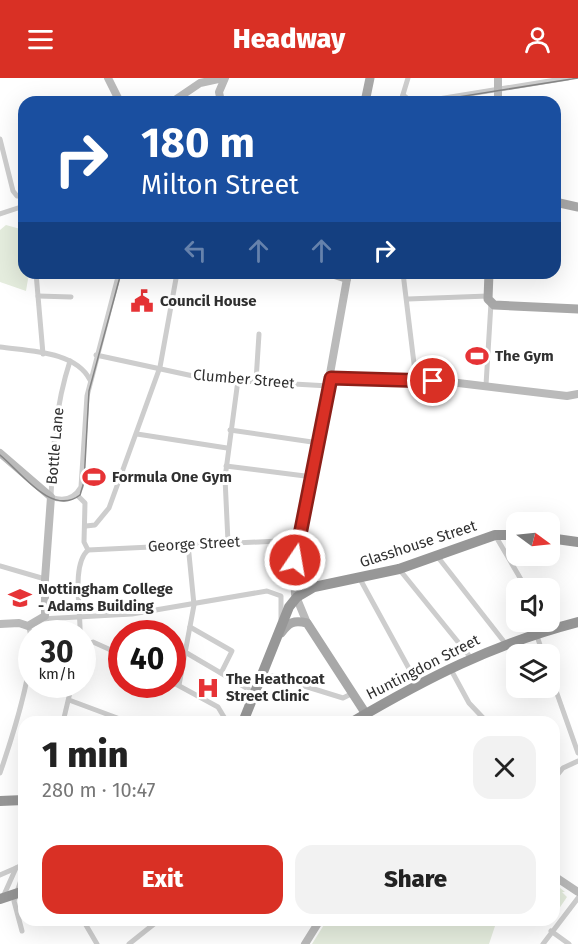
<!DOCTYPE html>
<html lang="en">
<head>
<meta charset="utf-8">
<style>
	body { margin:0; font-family:"Fira Sans",sans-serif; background:#f2f2f2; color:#222; height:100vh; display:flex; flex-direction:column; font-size:22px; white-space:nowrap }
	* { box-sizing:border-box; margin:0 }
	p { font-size:20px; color:#767676 }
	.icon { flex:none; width:33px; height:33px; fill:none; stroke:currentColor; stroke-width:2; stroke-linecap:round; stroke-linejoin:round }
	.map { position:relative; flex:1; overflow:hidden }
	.side { position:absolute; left:18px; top:638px; width:542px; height:210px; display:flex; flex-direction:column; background:#fff; border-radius:18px; box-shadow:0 6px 24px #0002 }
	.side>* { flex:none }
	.banner { position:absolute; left:18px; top:18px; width:543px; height:183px; border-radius:18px; box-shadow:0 6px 24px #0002; background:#1a4fa0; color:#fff; overflow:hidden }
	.needle { width:39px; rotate:105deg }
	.buttons { position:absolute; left:506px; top:434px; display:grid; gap:12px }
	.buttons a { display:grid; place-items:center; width:54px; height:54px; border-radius:12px; background:#fff; box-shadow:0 6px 24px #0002; font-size:30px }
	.speed { position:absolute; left:18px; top:542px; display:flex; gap:12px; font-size:30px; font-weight:700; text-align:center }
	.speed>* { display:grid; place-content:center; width:78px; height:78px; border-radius:50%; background:#fff; box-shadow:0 6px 24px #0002; line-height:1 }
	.speed small { font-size:15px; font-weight:400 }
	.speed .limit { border:9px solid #d22; background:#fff; color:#111 }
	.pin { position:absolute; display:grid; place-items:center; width:51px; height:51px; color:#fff; margin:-26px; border:3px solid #fff; border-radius:50%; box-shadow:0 2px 6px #0007 }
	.me { position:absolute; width:66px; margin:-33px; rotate:12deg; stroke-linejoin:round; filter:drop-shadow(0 0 4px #0008) }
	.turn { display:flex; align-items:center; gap:21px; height:126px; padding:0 24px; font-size:27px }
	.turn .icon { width:78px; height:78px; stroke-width:2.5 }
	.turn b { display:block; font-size:42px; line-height:51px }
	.lanes { display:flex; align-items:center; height:57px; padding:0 24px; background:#0003; justify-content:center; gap:30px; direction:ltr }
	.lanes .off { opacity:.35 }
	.round { display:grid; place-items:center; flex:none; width:63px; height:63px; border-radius:18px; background:#f2f2f2 }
	.headline { display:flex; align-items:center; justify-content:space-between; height:102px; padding:0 24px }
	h1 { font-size:36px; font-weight:800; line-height:45px }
	.cta { display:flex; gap:12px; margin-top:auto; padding:12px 24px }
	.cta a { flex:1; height:69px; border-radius:18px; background:#d93025; color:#fff; font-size:24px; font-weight:800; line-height:69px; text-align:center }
	.cta a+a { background:#f2f2f2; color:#222 }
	header { display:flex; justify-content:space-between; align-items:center; height:78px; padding:0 24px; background:#d93025; color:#fff; font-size:27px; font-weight:800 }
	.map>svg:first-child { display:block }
</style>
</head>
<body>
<header><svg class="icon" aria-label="menu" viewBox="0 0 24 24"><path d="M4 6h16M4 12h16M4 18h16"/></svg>Headway<svg class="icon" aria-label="person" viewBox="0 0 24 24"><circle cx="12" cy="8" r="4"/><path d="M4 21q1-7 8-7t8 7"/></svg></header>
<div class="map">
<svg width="578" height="866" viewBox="0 0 578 866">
	<rect width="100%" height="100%" fill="#fff"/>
	<g fill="#e5edde">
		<path d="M6 147 24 152V195H29L26 213 0 204V152Z"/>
		<path d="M554 805 565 814H562L567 819 554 838Z"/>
		<path d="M327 842H497L489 866H312Z"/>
	</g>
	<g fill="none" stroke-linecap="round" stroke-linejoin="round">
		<g stroke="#cdcdcd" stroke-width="5">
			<path d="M403 17 412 24"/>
			<path d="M401 23 408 0"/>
			<path d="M420 24 568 0"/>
			<path d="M0 61 13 113 17 118H24"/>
			<path d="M0 136 24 128"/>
			<path d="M36 195 43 276"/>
			<path d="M403 195 416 302"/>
			<path d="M38 218 71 219"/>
			<path d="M408 221 488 218"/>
			<path d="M0 269C28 273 76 273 90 302"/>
			<path d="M96 277 207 301 329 308"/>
			<path d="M70 283C55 329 53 371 51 419 64 424 74 421 81 409L87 318 119 195"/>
			<path d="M256 303 259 256"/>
			<path d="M486 307 491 225"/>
			<path d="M230 352 319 365"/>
			<path d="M137 356 227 370"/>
			<path d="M226 388 313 399"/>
			<path d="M76 416 85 425 84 464 88 472"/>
			<path d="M86 448 95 447 109 430 160 289 177 195"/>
			<path d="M495 457 526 510"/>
			<path d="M228 464 225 400 238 302"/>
			<path d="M88 472 299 462"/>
			<path d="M437 478 505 565"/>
			<path d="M0 488 45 501"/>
			<path d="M399 491 471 580"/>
			<path d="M360 501 418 607"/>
			<path d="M41 541 132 536 267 513 281 518V541"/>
			<path d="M190 549 232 573 221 595"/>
			<path d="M80 555C81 534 71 487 88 472"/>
			<path d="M536 555 543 576"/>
			<path d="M82 568 93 564 122 577"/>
			<path d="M185 574 255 615"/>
			<path d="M450 590 469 625 487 644"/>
			<path d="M549 593 578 675"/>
			<path d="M272 598 343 620 353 615"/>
			<path d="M172 604 218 629 227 644"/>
			<path d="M179 607 194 527 188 466"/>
			<path d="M69 622 128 644"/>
			<path d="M63 644 72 606"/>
			<path d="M0 695C10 666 41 574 28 548"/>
			<path d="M554 701 563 690 578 683"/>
			<path d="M0 797 16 790"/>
			<path d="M3 819 16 790 24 786"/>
			<path d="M83 842 97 866"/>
			<path d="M22 853 14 823 24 793"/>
			<path d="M551 853 569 866"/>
			<path d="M129 866 159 842"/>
			<path d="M543 866 578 820"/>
		</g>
		<g stroke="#bababa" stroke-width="8">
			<path d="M108 0 120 24"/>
			<path d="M172 24 200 5 223 0"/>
			<path d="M221 24 219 14 225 0"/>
			<path d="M498 24V0"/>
			<path d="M328 195 347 201"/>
			<path d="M331 300 450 304 567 318 578 316"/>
			<path d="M0 375 51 419 45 501V538L28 548 19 545 0 546"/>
			<path d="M307 545 295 516 294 497 348 195"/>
			<path d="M366 636 371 644"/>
			<path d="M554 798 578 814"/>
			<path d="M305 866 320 842"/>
		</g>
		<g stroke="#a8a8a8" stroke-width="9">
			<path d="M365 24 370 0"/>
			<path d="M555 124 578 129"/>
			<path d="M489 195 488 221 494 227 578 231"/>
			<path d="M281 555C289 544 294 542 307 545L366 636"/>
		</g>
		<g stroke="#979797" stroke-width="10">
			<path d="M549 460 578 464"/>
			<path d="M243 644 289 529 297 519 314 509 399 491 495 457H516"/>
			<path d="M352 644C427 600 493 566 578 544"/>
			<path d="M0 723 24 722"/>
			<path d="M0 821 24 813"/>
		</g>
		<g stroke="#858585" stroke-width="1.5">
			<path d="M427 24 578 0"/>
			<path d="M0 377C21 394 52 439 80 417L84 404 89 313 121 195"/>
		</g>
	</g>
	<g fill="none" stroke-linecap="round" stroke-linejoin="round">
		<g stroke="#8d1f18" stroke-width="15">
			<path id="route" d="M295 482 331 300 433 303"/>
		</g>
		<use href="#route" stroke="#d93025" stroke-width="10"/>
	</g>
	<defs>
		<g id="civic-bare" transform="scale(1.8)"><path d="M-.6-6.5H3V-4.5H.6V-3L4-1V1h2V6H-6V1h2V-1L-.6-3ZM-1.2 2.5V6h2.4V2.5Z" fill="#e63336" stroke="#fff" stroke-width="2.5" paint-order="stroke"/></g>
		<g id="stadium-bare" transform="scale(1.8)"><path d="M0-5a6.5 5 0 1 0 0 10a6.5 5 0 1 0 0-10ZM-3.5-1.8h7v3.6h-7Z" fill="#e63336" stroke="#fff" stroke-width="2.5" paint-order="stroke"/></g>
		<g id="university-bare" transform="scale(1.8)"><path d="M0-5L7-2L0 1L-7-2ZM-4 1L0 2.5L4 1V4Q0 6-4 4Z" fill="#e63336" stroke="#fff" stroke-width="2.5" paint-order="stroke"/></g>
		<g id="hospital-bare" transform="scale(1.8)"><path d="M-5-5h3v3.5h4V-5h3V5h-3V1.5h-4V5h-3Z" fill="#e63336" stroke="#fff" stroke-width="2.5" paint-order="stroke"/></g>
	</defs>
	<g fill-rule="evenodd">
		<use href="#civic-bare" x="142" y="223"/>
		<use href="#stadium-bare" x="477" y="278"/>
		<use href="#stadium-bare" x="94" y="399"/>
		<use href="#university-bare" x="20" y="520"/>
		<use href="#hospital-bare" x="208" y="610"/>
	</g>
	<g text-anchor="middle" stroke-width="6" stroke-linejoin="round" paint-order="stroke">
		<g font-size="15" font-weight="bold" fill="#303030" stroke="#fff" text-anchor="start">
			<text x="160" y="228">Council House</text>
			<text x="495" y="283">The Gym</text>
			<text x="112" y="404">Formula One Gym</text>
			<text x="38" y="516">Nottingham College<tspan x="38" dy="17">- Adams Building</tspan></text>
			<text x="226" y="606">The Heathcoat<tspan x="226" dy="17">Street Clinic</tspan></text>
		</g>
		<g font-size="15" fill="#303030" stroke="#fff">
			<text transform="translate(244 301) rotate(5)" y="5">Clumber Street</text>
			<text transform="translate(55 368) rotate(-85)" y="5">Bottle Lane</text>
			<text transform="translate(194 466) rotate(-3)" y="5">George Street</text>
			<text transform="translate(418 466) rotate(-18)" y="5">Glasshouse Street</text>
			<text transform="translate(423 589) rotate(-27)" y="5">Huntingdon Street</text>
		</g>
	</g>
</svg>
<div class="buttons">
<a><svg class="needle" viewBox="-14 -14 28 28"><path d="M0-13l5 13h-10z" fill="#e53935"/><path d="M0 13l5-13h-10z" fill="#767676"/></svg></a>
<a><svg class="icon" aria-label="sound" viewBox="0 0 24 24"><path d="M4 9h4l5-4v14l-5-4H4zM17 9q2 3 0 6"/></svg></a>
<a><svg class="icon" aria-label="layers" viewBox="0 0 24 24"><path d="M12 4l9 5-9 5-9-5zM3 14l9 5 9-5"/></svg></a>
</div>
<div class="speed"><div>30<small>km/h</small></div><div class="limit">40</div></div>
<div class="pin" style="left:433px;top:303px;background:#d93025"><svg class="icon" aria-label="arrive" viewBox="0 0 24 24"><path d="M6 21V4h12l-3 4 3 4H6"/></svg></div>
<svg class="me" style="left:295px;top:482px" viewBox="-20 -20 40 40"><circle r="17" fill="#d93025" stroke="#fff" stroke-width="3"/><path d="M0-11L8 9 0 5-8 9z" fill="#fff"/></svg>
<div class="banner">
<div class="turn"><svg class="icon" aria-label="right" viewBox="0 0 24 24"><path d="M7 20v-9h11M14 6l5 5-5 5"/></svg><div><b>180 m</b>Milton Street</div></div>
<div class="lanes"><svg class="icon off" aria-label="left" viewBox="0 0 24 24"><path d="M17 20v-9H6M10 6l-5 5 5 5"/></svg><svg class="icon off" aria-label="ahead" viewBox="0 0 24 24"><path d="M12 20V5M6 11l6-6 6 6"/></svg><svg class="icon off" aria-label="ahead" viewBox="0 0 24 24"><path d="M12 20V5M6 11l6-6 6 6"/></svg><svg class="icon" aria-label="right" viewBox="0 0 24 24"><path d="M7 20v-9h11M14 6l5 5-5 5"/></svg></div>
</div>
<section class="side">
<div class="headline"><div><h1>1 min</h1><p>280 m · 10:47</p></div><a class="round"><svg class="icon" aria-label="close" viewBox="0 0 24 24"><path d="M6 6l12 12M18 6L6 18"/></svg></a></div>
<div class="cta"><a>Exit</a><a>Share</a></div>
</section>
</div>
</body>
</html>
